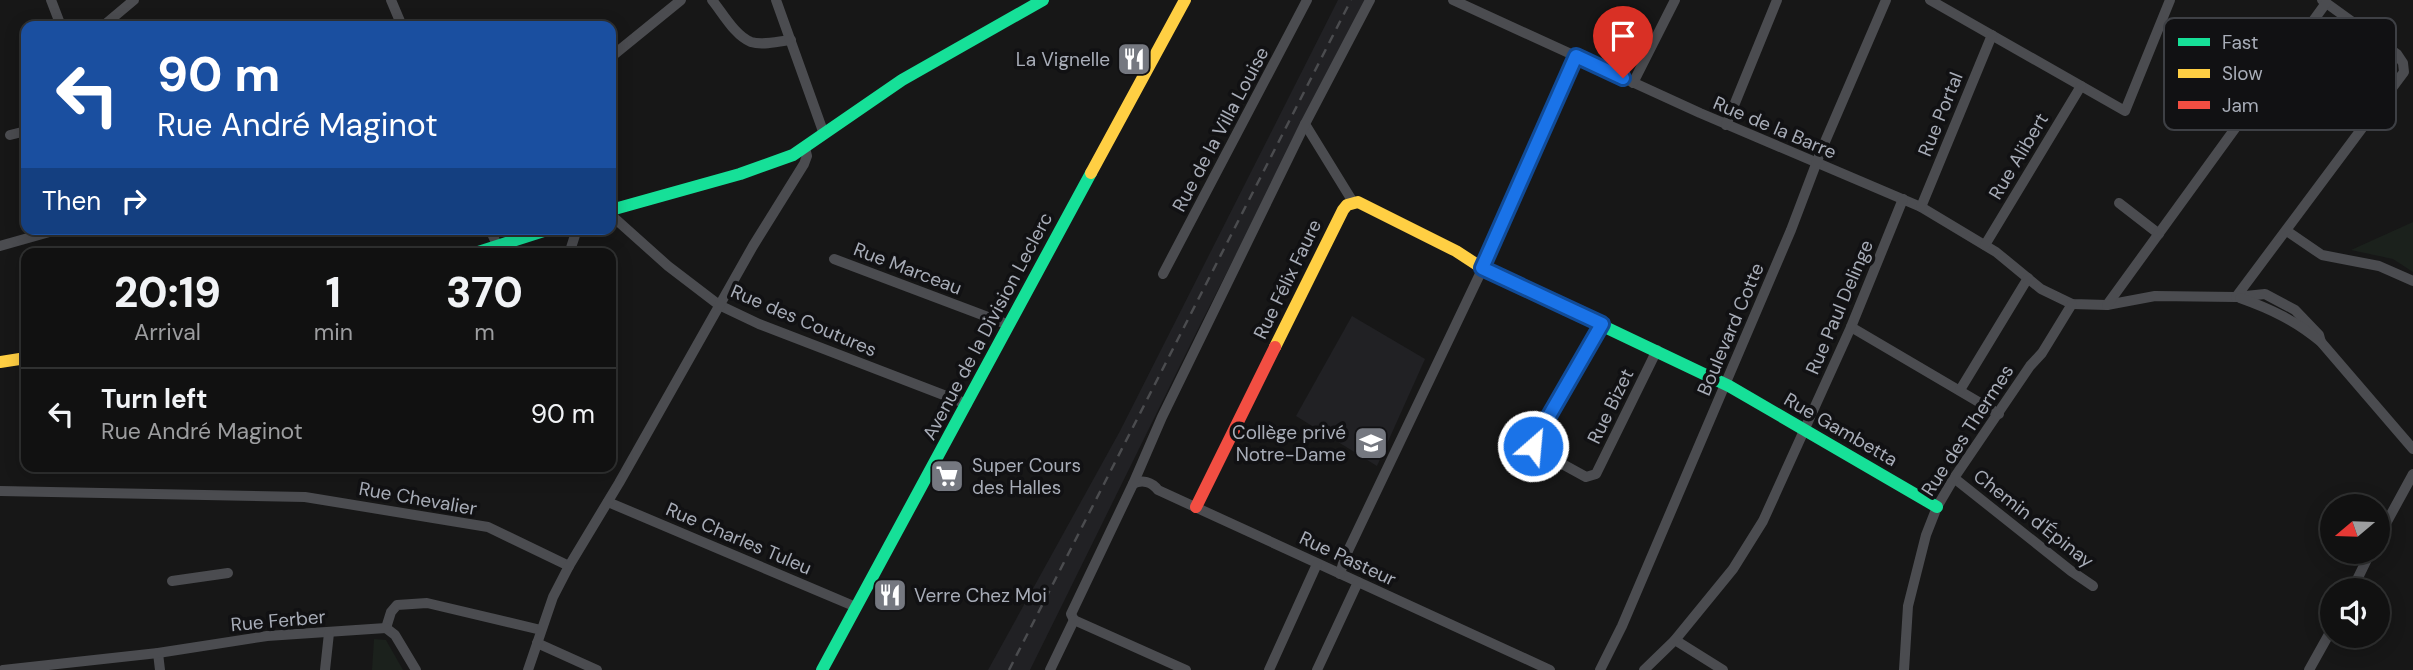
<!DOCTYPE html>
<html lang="en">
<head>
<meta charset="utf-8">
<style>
	body { margin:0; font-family:"DM Sans",sans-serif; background:#1e1f1f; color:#f1f3f6; height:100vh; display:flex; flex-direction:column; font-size:26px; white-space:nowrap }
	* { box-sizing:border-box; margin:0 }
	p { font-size:23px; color:#9c9d9f }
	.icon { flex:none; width:38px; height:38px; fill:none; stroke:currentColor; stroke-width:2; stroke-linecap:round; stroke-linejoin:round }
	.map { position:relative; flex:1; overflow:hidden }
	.panel { position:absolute; left:21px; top:248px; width:595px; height:224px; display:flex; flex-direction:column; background:#111; border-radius:14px; box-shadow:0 4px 18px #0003,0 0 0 2px #303131 }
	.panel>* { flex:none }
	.hud { position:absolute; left:21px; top:21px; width:595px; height:214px; border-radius:14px; box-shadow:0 4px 18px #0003,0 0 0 2px #303131; background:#1a4fa0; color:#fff; overflow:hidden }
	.needle { width:46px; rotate:251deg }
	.buttons { position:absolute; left:2320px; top:494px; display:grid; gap:14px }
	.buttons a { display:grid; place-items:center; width:70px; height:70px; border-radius:50%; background:#111; box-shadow:0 4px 18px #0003,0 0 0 2px #303131; font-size:35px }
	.pin { position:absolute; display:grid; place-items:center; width:60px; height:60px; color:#fff; margin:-72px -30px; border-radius:50% 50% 50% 0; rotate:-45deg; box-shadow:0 0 7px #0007 }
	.pin .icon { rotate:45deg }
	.me { position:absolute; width:77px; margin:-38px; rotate:27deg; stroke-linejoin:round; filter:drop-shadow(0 0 5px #0008) }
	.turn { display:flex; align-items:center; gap:24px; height:147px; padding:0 21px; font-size:32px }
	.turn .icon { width:91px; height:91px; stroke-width:2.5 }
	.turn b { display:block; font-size:49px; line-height:60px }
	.then { display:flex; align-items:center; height:66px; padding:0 21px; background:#0003; gap:14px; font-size:26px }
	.eta { display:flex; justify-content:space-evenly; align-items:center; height:119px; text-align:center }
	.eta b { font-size:42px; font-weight:800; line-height:49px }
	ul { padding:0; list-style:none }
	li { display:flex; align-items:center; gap:21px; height:91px; padding:0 21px; border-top:2px solid #303131 }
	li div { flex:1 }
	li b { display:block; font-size:26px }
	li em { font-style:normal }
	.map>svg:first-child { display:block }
</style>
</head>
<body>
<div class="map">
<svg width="2413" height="670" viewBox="0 0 2413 670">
	<rect width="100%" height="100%" fill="#171717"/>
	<g fill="#212124">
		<path d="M1338 0H1366L1202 321 1030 670H988L1120 431Z"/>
		<path d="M1352 316 1425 359 1377 466 1296 416Z"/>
	</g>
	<g fill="#1b211c">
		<path d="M2413 222V272L2393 259 2351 250Z"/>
		<path d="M374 639 386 640 403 670H372Z"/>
	</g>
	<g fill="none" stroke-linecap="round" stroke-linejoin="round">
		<g stroke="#4b4c50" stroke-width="10">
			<path d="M51 0 61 26"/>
			<path d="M391 0 402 26"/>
			<path d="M712 0C722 12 735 36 751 42 763 46 779 41 791 40"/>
			<path d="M776 0 824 134"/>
			<path d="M1453 0 1700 113 1921 207 1996 252 2041 289 2072 304 2107 305 2155 296 2236 297 2265 294 2295 310 2319 335 2321 342"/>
			<path d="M1930 0 2125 111 2170 0"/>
			<path d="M103 26 134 0"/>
			<path d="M611 57 681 0"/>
			<path d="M1633 83 1675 0"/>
			<path d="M1305 124 1353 202"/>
			<path d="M1726 125 1777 0"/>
			<path d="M10 135 26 131"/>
			<path d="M2119 203 2159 234"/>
			<path d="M1921 207 1992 35"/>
			<path d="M611 215 668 266 719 305 759 324 967 404"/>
			<path d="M490 229 497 245"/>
			<path d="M2287 231 2322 255 2379 266 2413 281"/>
			<path d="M1985 245 2081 86"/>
			<path d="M0 246 60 229"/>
			<path d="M569 254 577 229"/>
			<path d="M834 259 1009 325"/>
			<path d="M1163 274 1307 0"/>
			<path d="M2236 297 2404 72 2403 63 2397 54 2322 0"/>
			<path d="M2240 298C2271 309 2296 321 2321 342L2413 449"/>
			<path d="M2107 305 2326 3"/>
			<path d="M1602 325 1534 442 1535 449 1586 477 1596 474 1657 350"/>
			<path d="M1851 327 1999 414"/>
			<path d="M1960 390 2028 278"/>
			<path d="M1954 478 2071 571 2093 586"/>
			<path d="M1133 484C1142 479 1152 482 1158 490L1550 670"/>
			<path d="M0 491 305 497 488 527 569 566"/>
			<path d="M608 502 856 607"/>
			<path d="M2378 538 2413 474"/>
			<path d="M1340 574 1345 557 1479 276 1576 56"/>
			<path d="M172 581 228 573"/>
			<path d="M2352 590 2371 551"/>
			<path d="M1074 620 1071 614 1133 484 1162 417 1305 124 1370 0"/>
			<path d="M1074 620 1186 670"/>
			<path d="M386 628 391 612 397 605 427 603 541 630"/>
			<path d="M386 628 395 635 416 670"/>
			<path d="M1675 640 1723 670"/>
			<path d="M537 643 597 670"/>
			<path d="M158 653 160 670"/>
			<path d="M3 670 158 653 267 636 386 628"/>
			<path d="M325 670 329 633"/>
			<path d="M528 670 553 597 569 566 619 483 753 246 804 164 807 156 805 148"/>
			<path d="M1050 670 1074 620"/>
			<path d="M1269 670 1317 564"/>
			<path d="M1317 670 1358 582"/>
			<path d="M1600 670 1622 626 1791 230 1821 151 1886 0"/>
			<path d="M1644 670 1675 640 1733 569 1763 521 1851 327 1903 199"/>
			<path d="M1904 670 1908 606 1926 535 1937 507 1954 478 2030 366 2042 353 2072 304"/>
			<path d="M2309 670 2333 627"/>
		</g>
		<g stroke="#16e098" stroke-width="12">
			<path d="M611 210 740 174 793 155 902 80 1043 0"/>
			<path d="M472 254 550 229"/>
			<path d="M1565 308 1729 386 1937 507"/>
			<path d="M822 670 1091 173"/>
		</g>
		<g stroke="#ffcf43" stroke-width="12">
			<path d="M1091 173 1185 0"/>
			<path d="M1275 347 1343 210 1347 205 1358 202 1456 251 1482 268 1565 308"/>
			<path d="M0 362 26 358"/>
		</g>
		<path stroke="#f24e42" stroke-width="12" d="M1196 507 1275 347"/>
		<path stroke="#4b4c4f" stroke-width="2.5" stroke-dasharray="9 7" stroke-linecap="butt" d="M1009 670 1351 0"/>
	</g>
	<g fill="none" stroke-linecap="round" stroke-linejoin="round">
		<g stroke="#114b97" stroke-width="18">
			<path id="route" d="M1533 446 1534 442 1602 324 1482 268 1576 56 1623 78"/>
		</g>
		<use href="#route" stroke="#1a73e8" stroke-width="12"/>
	</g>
	<defs>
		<g id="restaurant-square" transform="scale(1.75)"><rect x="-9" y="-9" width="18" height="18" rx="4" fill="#757880" stroke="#111113"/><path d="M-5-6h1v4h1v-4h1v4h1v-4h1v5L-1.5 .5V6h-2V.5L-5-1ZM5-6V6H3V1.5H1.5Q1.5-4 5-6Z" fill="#fff"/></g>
		<g id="school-square" transform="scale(1.75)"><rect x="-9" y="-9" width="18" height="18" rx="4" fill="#757880" stroke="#111113"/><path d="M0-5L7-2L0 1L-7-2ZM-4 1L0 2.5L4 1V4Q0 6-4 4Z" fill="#fff"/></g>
		<g id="supermarket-square" transform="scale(1.75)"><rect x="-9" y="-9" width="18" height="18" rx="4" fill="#757880" stroke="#111113"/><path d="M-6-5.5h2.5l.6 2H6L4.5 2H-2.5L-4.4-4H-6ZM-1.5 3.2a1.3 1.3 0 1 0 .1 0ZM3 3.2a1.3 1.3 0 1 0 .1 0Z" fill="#fff"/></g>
	</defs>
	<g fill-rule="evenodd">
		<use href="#restaurant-square" x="1134" y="59"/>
		<use href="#school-square" x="1371" y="443"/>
		<use href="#supermarket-square" x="947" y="476"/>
		<use href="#restaurant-square" x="890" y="595"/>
	</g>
	<g text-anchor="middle" stroke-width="7" stroke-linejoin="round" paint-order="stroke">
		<g font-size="19" fill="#a8adb8" stroke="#111113" text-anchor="end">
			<text x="1110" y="66">La Vignelle</text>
			<text x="1346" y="439">Collège privé<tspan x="1346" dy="22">Notre-Dame</tspan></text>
			<text x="972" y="472" text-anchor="start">Super Cours<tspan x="972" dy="22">des Halles</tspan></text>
			<text x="914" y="602" text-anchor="start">Verre Chez Moi</text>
		</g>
		<g font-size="19" fill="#a8adb8" stroke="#111113">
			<text transform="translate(1940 114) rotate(-68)" y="7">Rue Portal</text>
			<text transform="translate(1775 127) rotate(23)" y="7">Rue de la Barre</text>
			<text transform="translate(1220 129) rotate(-62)" y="7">Rue de la Villa Louise</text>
			<text transform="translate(2018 156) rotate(-59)" y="7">Rue Alibert</text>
			<text transform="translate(908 268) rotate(21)" y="7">Rue Marceau</text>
			<text transform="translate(1287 279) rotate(-64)" y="7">Rue Félix Faure</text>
			<text transform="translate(1839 307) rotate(-67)" y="7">Rue Paul Delinge</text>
			<text transform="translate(804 320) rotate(23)" y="7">Rue des Coutures</text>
			<text transform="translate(987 326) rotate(-62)" y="7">Avenue de la Division Leclerc</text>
			<text transform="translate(1730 329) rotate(-67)" y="7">Boulevard Cotte</text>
			<text transform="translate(1610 406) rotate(-64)" y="7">Rue Bizet</text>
			<text transform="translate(1841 429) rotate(30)" y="7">Rue Gambetta</text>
			<text transform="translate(1967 430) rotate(-57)" y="7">Rue des Thermes</text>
			<text transform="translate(418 498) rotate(10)" y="7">Rue Chevalier</text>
			<text transform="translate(2034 518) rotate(38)" y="7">Chemin d'Épinay</text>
			<text transform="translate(739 538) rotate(23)" y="7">Rue Charles Tuleu</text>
			<text transform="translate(1348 558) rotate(25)" y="7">Rue Pasteur</text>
			<text transform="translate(278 620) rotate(-5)" y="7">Rue Ferber</text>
		</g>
	</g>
	<rect x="2164" y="18" width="232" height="112" rx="10" fill="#111113" stroke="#3e4045" stroke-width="2"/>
	<rect x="2178" y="38" width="32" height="8" fill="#16e098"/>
	<rect x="2178" y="69" width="32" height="9" fill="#ffcf43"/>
	<rect x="2178" y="101" width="32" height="8" fill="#f24e42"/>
	<g font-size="19" fill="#a8adb8">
		<text x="2222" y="49">Fast</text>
		<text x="2222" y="80">Slow</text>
		<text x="2222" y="112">Jam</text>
	</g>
</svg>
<div class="buttons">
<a><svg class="needle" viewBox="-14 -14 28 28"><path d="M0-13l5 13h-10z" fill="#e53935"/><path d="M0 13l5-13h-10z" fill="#9c9d9f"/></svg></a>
<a><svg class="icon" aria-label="sound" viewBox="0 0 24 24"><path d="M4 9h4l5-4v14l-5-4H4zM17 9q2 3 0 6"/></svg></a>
</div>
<div class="pin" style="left:1623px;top:78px;background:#d93025"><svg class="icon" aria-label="arrive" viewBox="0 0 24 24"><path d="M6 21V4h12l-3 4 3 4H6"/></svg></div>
<svg class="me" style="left:1533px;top:446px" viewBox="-20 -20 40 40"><circle r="17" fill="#1a73e8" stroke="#fff" stroke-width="3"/><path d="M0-11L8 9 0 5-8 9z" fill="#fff"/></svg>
<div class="hud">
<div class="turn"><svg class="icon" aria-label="left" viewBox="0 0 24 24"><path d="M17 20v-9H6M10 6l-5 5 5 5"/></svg><div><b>90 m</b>Rue André Maginot</div></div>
<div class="then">Then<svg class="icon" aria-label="right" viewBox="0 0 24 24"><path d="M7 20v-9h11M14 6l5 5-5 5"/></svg></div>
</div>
<section class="panel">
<div class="eta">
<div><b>20:19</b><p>Arrival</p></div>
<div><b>1</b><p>min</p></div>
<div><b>370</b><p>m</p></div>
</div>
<ul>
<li><svg class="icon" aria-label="left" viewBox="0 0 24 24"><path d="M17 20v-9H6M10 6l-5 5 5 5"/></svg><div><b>Turn left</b><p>Rue André Maginot</p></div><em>90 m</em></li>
</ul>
</section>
</div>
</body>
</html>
